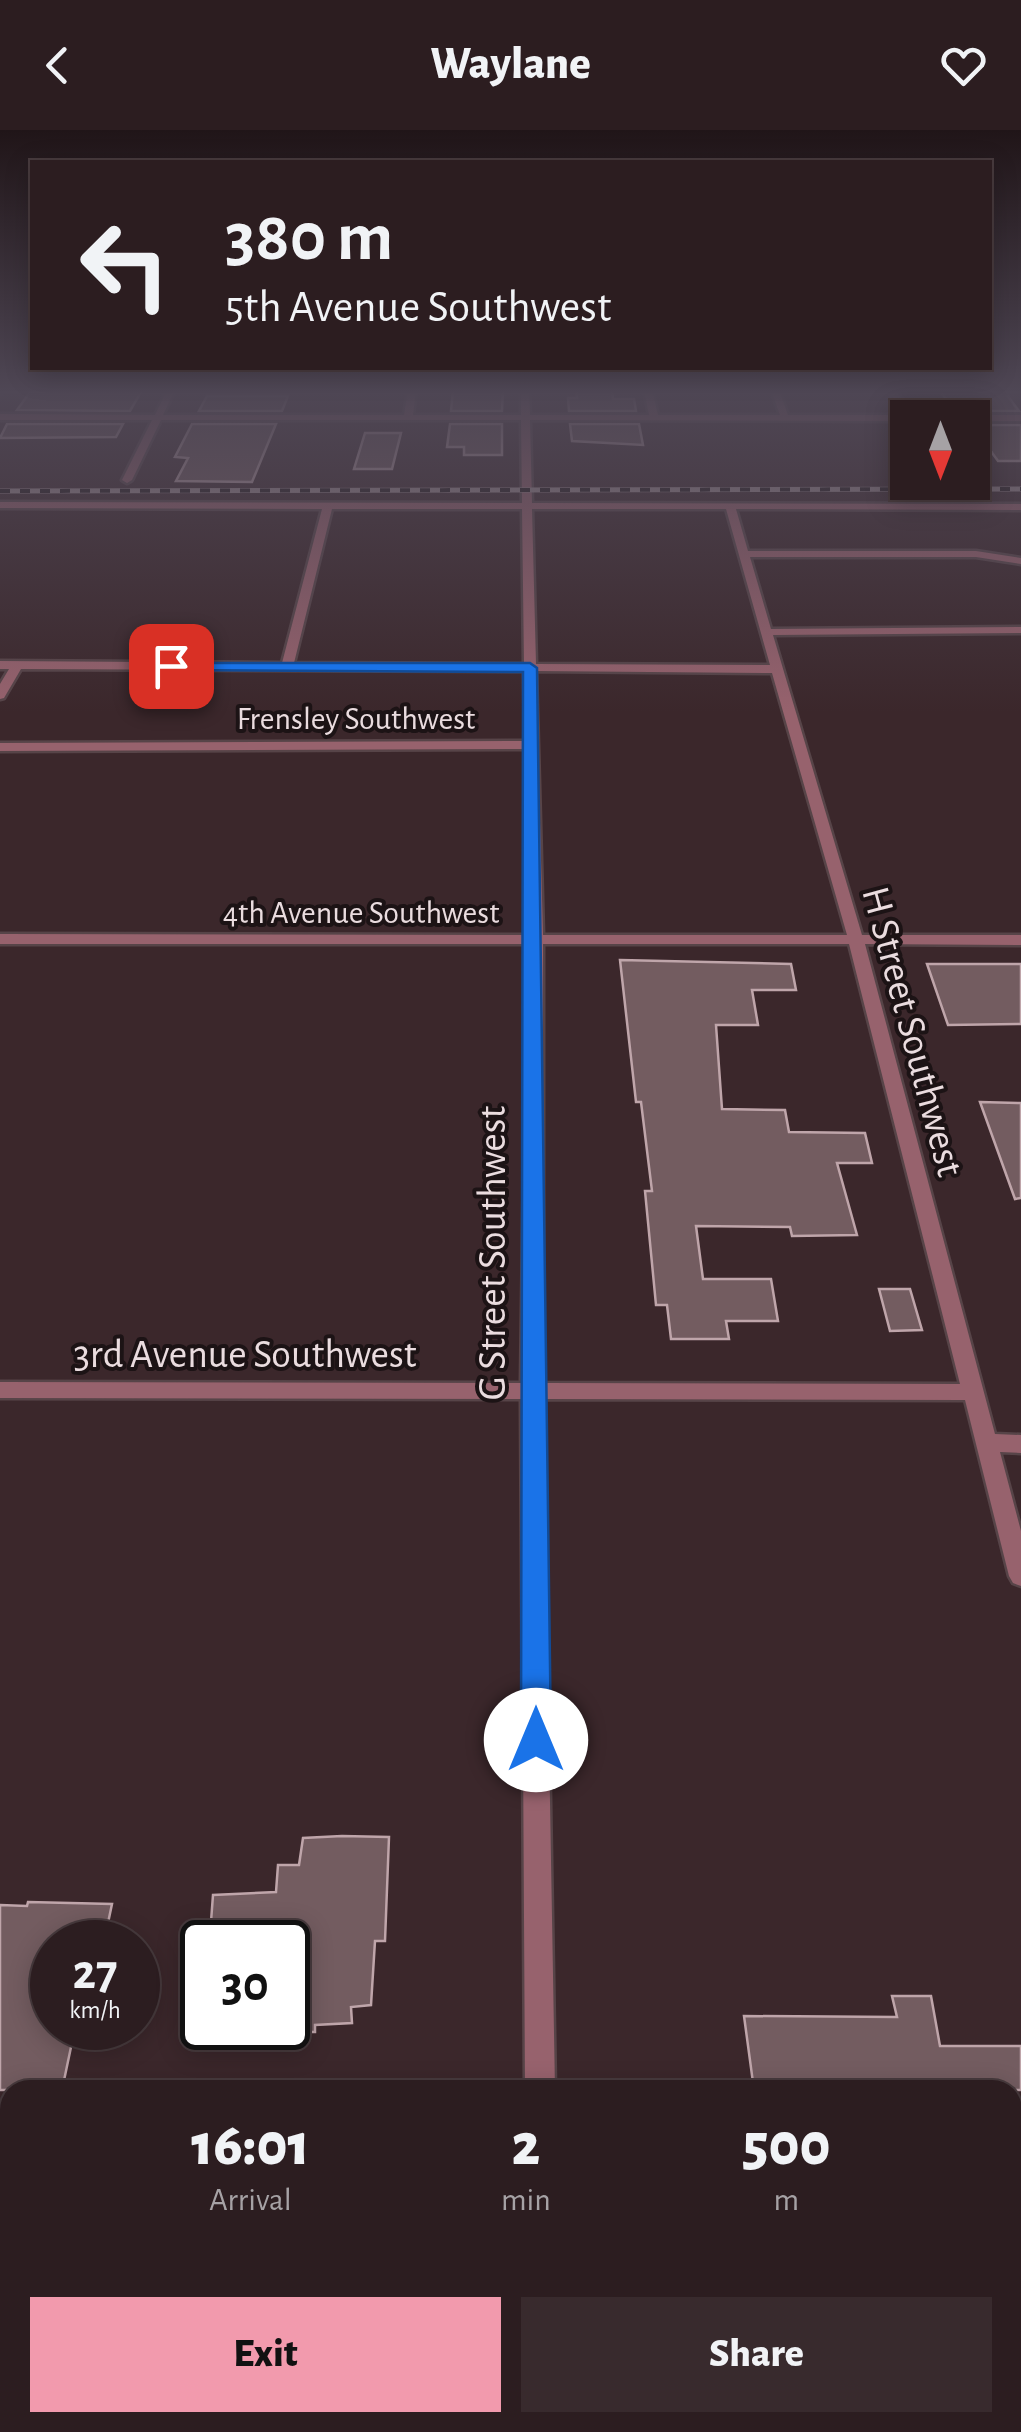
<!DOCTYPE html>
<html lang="en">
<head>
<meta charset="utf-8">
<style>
	body { margin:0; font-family:"Alegreya Sans",sans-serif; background:#382a2d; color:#f1f3f6; height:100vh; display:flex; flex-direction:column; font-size:38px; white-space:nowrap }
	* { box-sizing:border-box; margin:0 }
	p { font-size:32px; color:#a6a2a5 }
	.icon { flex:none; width:55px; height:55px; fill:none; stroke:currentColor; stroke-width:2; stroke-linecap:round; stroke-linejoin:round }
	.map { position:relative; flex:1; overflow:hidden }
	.drawer { position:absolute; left:0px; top:1950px; width:1022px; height:352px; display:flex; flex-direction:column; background:#2c1d20; border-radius:30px 30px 0 0; box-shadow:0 5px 25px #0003,0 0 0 2px #483b3e }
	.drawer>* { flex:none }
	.banner { position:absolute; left:30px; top:30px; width:962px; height:210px; border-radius:0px; box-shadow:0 5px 25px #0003,0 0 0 2px #483b3e; background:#2c1d20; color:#f1f3f6; overflow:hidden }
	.needle { width:65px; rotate:180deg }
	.controls { position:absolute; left:890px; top:270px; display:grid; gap:20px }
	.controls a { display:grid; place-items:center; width:100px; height:100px; border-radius:0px; background:#2c1d20; box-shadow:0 5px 25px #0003,0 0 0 2px #483b3e; font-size:50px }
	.speed { position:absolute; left:30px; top:1790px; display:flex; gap:20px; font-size:50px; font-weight:700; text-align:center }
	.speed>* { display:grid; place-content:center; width:130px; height:130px; border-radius:50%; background:#2c1d20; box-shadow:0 5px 25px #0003,0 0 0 2px #483b3e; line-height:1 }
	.speed small { font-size:25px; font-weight:400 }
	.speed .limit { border:5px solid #111; border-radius:15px; background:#fff; color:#111 }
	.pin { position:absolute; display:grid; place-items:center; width:85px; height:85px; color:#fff; margin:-42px; border-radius:20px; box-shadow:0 5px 15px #0006 }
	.me { position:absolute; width:110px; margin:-55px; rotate:0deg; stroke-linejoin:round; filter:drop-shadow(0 0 8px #0008) }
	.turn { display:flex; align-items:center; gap:35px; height:210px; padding:0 30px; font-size:45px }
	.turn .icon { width:130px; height:130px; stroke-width:2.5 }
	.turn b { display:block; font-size:70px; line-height:85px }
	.eta { display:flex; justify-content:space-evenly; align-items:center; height:170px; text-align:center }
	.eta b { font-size:60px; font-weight:800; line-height:70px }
	.button { display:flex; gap:20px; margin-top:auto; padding:20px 30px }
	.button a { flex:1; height:115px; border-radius:0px; background:#f29aad; color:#111; font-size:40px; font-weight:800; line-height:115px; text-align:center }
	.button a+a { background:#382a2d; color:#f1f3f6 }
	header { display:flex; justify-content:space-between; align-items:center; height:130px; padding:0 30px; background:#2c1d20; font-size:45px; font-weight:800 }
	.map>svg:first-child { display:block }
</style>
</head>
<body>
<header><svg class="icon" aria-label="back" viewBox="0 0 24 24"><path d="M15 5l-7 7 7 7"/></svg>Waylane<svg class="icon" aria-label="heart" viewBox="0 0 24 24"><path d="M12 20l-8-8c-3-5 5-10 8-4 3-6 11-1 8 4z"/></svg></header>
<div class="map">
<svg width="1021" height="2302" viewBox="0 0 1021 2302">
	<rect width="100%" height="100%" fill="#3b272b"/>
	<g fill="#735c60" stroke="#bfa5aa" stroke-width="2.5">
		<path d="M453 260H503L502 281H451Z"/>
		<path d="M576 260H612L613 269H634L636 281H569L568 268H577Z"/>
		<path d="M939 260H1003L1019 281H956Z"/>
		<path d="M30 262H141L130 281 17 280Z"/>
		<path d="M207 266H288L282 281H199Z"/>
		<path d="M7 294H123L116 307 0 308Z"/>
		<path d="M192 294H276L252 352 176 351 188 328 175 327Z"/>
		<path d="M450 294H502V325H464V317H447Z"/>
		<path d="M570 294H639L643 315 572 311Z"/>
		<path d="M972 295H1021V331H998Z"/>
		<path d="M365 303H401L392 339H354Z"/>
		<path d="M620 830 791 834 796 860H752L758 895H716L722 979 785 980 789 1002 865 1003 872 1033H837L857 1105 792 1106 790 1097 696 1096 703 1149H771L778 1191H726L729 1209H671L667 1175H656L645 1061H652L641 972H636Z"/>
		<path d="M927 834H1021V894L948 895Z"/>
		<path d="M980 972 1021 973V1068L1015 1069Z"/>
		<path d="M879 1159H910L922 1200 890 1201Z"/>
		<path d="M342 1706 389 1707 385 1811H375L371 1875 351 1877 352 1893 315 1895V1902H288V1812H236V1804L210 1805 213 1765 276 1762 278 1735H299L303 1708Z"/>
		<path d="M28 1772 112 1774 104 1812H52V1898H75L62 1960H0V1775L27 1776Z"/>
		<path d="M892 1866H931L940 1916H1021V1960H754L744 1886 897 1887Z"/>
	</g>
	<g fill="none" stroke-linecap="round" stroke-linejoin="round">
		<g stroke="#574448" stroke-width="5">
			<g id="minor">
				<path d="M0 260H5L0 264Z"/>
				<path d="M167 260H175L163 285H404L408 260H416L413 285H521V260H529L530 285H649L644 260H652L658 285H780L771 260H779L788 285H905L888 260H896L913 285H1021V291H972V288H908V291L530 290 532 373 1021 374V380L736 379 748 421H976L1021 428V434L976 427H750L771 499 1021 497V503L773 505 862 805H1021V815L865 814 995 1304 1021 1305V1323L1000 1322 1021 1401V1456L1013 1453 1009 1446 965 1270 543 1269 555 1960H525L521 1269 0 1268V1252L521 1253 527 814H0V804L527 805 525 619 0 621V613L525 611 524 541 21 539 4 568 0 569V554L9 539H0V531L282 533 322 379 0 378V372L522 373 521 290H161L132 350 127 353 122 350 152 290H0V284L155 285ZM332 379H522L524 534 294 533ZM532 379H726L770 535 536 534ZM536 541 772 543 847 805H543ZM543 814H849L960 1254 543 1253Z"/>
				<rect x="527" y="2292" width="36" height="10"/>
			</g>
		</g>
		<g stroke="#574448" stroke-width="5">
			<g id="tertiary">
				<rect x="0" y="2126" width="10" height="34"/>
				<rect x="1012" y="2133" width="9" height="34"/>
			</g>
		</g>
		<use href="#minor" fill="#97626d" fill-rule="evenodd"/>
		<use href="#tertiary" fill="#97626d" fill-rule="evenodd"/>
		<g stroke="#a59498" stroke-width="5">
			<path id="rail" d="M0 361 1021 359"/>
		</g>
		<use href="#rail" stroke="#1c1315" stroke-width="4" stroke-dasharray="10" stroke-linecap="butt"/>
	</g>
	<linearGradient id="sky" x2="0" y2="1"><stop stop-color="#201518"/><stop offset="0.45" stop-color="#4f4755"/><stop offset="1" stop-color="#4f4755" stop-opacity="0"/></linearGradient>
	<rect width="1021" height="582" fill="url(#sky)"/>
	<path fill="#1a73e8" stroke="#114b97" stroke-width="2.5" d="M166 533H530L537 538 551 1610 546 1620 536 1624 525 1620 521 1610 523 542 171 540Z"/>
	<g text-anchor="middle" stroke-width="8" stroke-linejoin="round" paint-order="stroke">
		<g font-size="32" fill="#eadcdf" stroke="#1c1315">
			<text x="356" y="599">Frensley Southwest</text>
			<text x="361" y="793">4th Avenue Southwest</text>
		</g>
		<g font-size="40" fill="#eadcdf" stroke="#1c1315">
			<text transform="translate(914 901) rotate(75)" y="14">H Street Southwest</text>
			<text transform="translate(491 1123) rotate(-90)" y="14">G Street Southwest</text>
			<text x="245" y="1237">3rd Avenue Southwest</text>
		</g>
	</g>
</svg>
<div class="controls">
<a><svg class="needle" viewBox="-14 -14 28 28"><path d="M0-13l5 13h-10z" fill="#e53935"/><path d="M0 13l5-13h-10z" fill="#a6a2a5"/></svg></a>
</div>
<div class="speed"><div>27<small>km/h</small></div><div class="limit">30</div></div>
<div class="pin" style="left:171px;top:536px;background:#d93025"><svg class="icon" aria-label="arrive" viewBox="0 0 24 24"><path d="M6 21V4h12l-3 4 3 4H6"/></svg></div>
<svg class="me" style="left:536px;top:1610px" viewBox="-20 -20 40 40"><circle r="19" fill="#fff"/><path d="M0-13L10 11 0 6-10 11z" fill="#1a73e8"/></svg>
<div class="banner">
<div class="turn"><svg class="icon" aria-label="left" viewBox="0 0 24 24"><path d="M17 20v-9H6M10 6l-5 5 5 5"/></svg><div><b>380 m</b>5th Avenue Southwest</div></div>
</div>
<section class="drawer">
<div class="eta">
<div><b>16:01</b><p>Arrival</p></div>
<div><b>2</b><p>min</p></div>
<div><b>500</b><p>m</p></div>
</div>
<div class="button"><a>Exit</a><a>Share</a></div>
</section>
</div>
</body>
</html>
